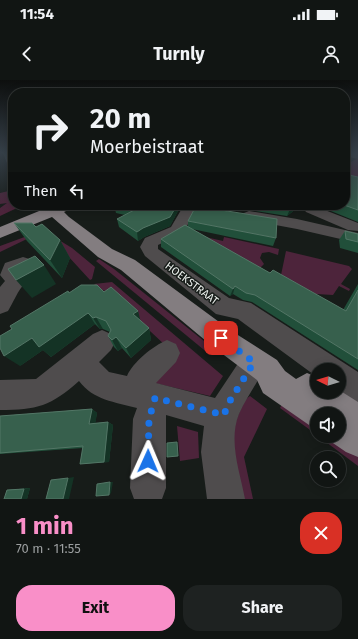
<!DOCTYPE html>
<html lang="en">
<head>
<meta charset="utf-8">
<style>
	body { margin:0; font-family:"Fira Sans",sans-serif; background:#1e2221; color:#f1f3f6; height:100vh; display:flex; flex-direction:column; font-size:15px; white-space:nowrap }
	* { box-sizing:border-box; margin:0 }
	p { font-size:13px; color:#9c9fa0 }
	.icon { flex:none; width:22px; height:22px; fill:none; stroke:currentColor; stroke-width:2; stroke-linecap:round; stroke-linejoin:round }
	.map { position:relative; height:419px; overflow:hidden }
	.panel { display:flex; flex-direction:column; background:#111513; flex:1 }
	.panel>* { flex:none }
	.top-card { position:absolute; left:8px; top:8px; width:342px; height:122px; border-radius:16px; box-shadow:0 2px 10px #0003,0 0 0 1px #303433; background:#111513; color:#f1f3f6; overflow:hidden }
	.needle { width:26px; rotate:275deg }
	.tools { position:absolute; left:310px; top:283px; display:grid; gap:8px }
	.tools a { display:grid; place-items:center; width:36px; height:36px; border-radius:50%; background:#111513; box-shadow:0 2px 10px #0003,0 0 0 1px #303433; font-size:20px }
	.pin { position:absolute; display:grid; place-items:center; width:34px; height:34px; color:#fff; margin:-17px; border-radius:8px; box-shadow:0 2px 6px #0006 }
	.me { position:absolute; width:44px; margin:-22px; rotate:1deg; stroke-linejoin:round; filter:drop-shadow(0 0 3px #0008) }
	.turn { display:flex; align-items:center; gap:14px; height:84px; padding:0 16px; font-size:18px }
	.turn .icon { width:52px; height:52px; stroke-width:2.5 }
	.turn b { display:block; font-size:28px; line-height:34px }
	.then { display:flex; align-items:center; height:38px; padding:0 16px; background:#0003; gap:8px; font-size:15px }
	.round { display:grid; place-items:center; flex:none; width:42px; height:42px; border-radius:16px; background:#1e2221 }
	.head { display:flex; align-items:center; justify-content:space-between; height:68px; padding:0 16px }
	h1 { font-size:24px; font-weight:700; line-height:30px; color:#f98fc8 }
	.action { display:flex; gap:8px; margin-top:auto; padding:8px 16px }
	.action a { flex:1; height:46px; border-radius:16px; background:#f98fc8; color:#111; font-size:16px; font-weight:700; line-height:46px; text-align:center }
	.action a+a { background:#1e2221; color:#f1f3f6 }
	.status { display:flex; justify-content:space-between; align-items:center; height:28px; padding:0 20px; background:#111513; direction:ltr }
	.status svg { height:11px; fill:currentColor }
	header { display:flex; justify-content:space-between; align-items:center; height:52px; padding:0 16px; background:#111513; font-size:18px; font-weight:700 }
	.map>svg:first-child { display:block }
</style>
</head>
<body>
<div class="status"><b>11:54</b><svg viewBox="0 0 49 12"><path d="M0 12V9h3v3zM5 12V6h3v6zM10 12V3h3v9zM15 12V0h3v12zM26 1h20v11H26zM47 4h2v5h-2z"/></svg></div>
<header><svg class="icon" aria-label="back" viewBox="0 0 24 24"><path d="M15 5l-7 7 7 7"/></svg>Turnly<svg class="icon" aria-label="person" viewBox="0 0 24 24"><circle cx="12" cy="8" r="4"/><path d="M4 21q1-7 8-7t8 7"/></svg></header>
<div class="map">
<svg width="358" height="419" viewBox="0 0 358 419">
	<rect width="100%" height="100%" fill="#171c19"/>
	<g fill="#4d243b">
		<path d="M358 78V101L345 97V90L351 87 346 85Z"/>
		<path d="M13 110V125H19L17 128 0 136V128L7 123 0 124V113Z"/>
		<path d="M188 153 223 161 224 157 279 169 278 175 269 172 262 173 260 178 264 184 259 189Z"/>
		<path d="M30 155 54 157 72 168 95 187 92 199 90 200 68 176 29 158 0 172V166Z"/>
		<path d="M286 171 349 186 352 189 341 204 350 209 349 211 339 206 333 215 316 214 281 195Z"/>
		<path d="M99 179 114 189 214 269 209 274 96 181Z"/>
		<path d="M112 202 223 296 210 316 150 302 165 265 107 211 100 210 94 204Z"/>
		<path d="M250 316 267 329 244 377 253 419H239C234 388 226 361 240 331 242 325 244 320 250 316Z"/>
		<path d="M284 320 317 344V355L280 328Z"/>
		<path d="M177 346 198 352 199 378 180 381Z"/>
		<path d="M318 356H333L358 374V386Z"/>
	</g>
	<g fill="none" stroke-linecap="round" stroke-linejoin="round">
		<g fill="#4f4c4d" fill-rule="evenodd">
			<path d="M3 73H13V85L7 83Z"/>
			<path d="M345 73H358V79L345 76Z"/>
			<path d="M184 125 197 126 185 150 183 153 158 165V169L229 218 251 223 358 292V323L338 312 339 290H317V297L238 239 216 234 145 176 140 167 145 158 171 147Z"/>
			<path d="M312 125 358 143V151L348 150 306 132 304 129 306 126Z"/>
			<path d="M249 131 297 139 358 153V163L297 149 244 139 241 136 244 133Z"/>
			<path d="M23 177 36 181 39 186C35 201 33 195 25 203 18 210 13 223 8 231L0 234V207L5 201 0 195 5 183Z"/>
			<path d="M102 250 111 254 115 262 111 270 99 282 109 292 127 296C133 282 153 266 167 260L176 264 180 273 176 282 156 303 215 318 245 273 254 269 263 273 267 282C260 300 247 316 239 334 228 361 240 392 245 419H207L201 372 204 346 166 335V408L162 419H134L130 408 133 339 137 328C115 322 93 320 79 301 51 326 37 330 0 330V300L36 299 93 254Z"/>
		</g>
		<path fill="#837d80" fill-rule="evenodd" d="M42 125H74L72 128 64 132 69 137 112 169 135 180 230 250 277 280 285 291 296 299 307 293 317 297V312H339V310L358 322V377L346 372 327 359 326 356H339V334H317V349L309 345 263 313 257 300 212 266 121 190 98 177 52 137 0 158V147L44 129Z"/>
	</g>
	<g fill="#214f3a">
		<path d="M345 73H350L347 78H345Z"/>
		<path d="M349 95 358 97V142L316 125H345Z"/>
		<path d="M114 125H179V129L170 146 144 157 138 161 119 147 117 139 125 135 116 133Z"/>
		<path d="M204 125H301L287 136 223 126Z"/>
		<path d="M188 141 276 158 273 166 192 149 270 193 343 230 358 204V290L252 222 243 220 233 214 230 216 161 167V159L188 146Z"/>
		<path d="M14 143 36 147 60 160 70 178 62 198 27 161Z"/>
		<path d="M345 151 358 154V173L340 168 339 160Z"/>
		<path d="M104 212 138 231 140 241 149 248 151 260 131 278 122 268 118 271 114 267 108 256 110 252 103 249H100L95 244 51 277 43 270 20 286 69 213Z"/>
		<path d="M92 329 97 333 95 343 108 342 113 345 109 382 80 384 83 368 0 374V336Z"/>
		<path d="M30 408 27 419H4L7 410Z"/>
	</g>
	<g fill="#143325">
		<path d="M177 125H179V129L170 146 144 157 138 161 137 152Z"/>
		<path d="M294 125H301L287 136 291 127Z"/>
		<path d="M60 160 70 178 62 198 50 180Z"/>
		<path d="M44 185 56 204 32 218 16 200Z"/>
		<path d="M235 206 233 214 230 216 233 209Z"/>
		<path d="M138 231 141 243 133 234Z"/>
		<path d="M88 233 95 244 51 277 43 270 20 286 4 276 32 258Z"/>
		<path d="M96 237 103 249H100L93 238Z"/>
		<path d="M149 248 151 260 131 278 126 268Z"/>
		<path d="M116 257 122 268 118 271 112 260Z"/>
		<path d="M92 329 97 333 95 346 89 344Z"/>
		<path d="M108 342 113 345 109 382H104Z"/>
		<path d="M74 397 69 419H63L68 398Z"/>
		<path d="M110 402H113L111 413 109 415Z"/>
		<path d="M30 408 27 419H21L24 409Z"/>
	</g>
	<g fill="#37604d" stroke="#537666">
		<path d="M345 92 348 93 349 95 358 97V130L344 125H345Z"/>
		<path d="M118 125H177L170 137 143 148 137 152 117 139 138 128Z"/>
		<path d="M275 125H294L291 127Z"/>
		<path d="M196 126 277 139 276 158 188 141Z"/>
		<path d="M14 143H32L36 147 42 144 60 160 50 180Z"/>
		<path d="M185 145 270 193 273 190 346 231 358 210V279L255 215 246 213 235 206 233 209 161 159Z"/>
		<path d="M345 151 358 154V162L346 159Z"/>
		<path d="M35 176 44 185 16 200 8 189Z"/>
		<path d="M81 205H97L104 212 111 207 138 231 133 234 149 248 126 268 116 257 112 260 108 256 111 250 106 241 96 237 93 238 88 233 39 267 32 258 4 276 0 268V256L12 249 10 246 68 211 69 213Z"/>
		<path d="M92 329 89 344 108 342 104 382 80 384 83 366 0 373V336Z"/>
		<path d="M177 362 178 376 167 377V363Z"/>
		<path d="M68 398 63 419H46L51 400Z"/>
		<path d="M110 402 109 415 96 416 97 404Z"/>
		<path d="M24 409 21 419H4L7 410Z"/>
	</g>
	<linearGradient id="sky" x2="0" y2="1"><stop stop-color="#0d0f0e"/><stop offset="0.55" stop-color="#364049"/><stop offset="1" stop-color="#364049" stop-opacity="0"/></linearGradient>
	<rect width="358" height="132" fill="url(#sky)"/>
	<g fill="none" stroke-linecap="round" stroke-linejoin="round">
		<path stroke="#1a73e8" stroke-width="7" stroke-dasharray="0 12.6" d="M148 381 149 339 155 318 224 335 228 324 254 282 221 258"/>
	</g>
	<g text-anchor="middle" stroke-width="3" stroke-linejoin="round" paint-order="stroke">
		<g font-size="11" fill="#eaeeeb" stroke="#171c19">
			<text transform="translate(192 203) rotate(37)" y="4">HOEKSTRAAT</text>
		</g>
	</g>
</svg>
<div class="tools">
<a><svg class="needle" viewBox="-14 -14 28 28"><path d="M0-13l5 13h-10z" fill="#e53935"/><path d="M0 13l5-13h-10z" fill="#9c9fa0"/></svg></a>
<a><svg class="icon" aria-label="sound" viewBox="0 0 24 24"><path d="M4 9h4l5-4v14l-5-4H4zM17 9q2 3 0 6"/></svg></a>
<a><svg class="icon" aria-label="search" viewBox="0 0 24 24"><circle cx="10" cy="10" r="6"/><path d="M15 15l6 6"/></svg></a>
</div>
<div class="pin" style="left:221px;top:258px;background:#d93025"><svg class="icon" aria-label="arrive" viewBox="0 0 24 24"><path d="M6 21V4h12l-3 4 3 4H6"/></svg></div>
<svg class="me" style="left:148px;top:381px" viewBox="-20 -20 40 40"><path d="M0-17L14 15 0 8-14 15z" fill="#1a73e8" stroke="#fff" stroke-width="4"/></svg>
<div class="top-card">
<div class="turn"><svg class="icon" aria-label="right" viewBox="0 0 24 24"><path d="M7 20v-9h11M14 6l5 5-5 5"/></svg><div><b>20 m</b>Moerbeistraat</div></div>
<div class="then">Then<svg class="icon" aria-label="left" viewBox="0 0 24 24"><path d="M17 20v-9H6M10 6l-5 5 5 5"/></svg></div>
</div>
</div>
<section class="panel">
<div class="head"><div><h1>1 min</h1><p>70 m · 11:55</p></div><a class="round" style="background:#d93025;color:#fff"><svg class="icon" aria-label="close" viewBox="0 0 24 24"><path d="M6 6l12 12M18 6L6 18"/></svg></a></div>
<div class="action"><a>Exit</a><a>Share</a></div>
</section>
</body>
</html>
